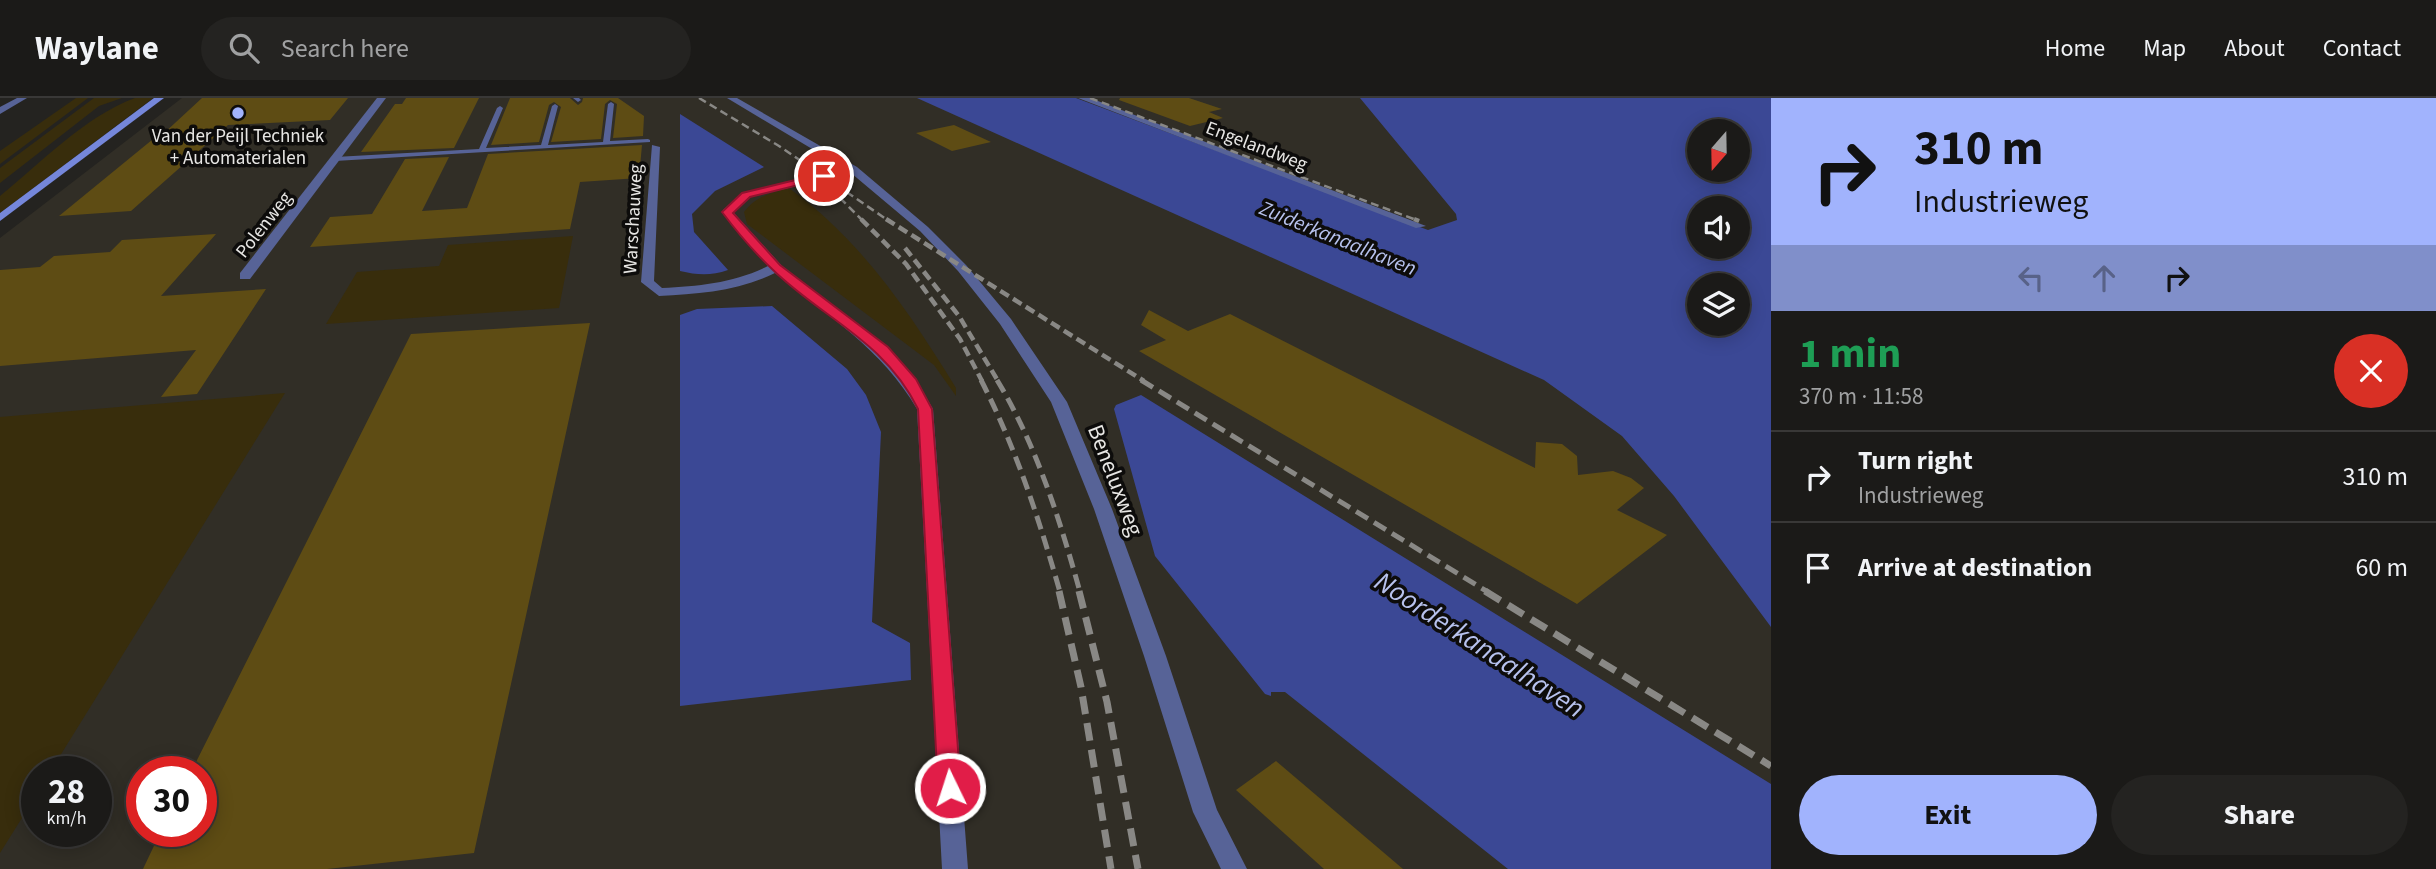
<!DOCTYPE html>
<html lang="en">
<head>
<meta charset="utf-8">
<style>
	body { margin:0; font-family:"Source Sans 3",sans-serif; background:#242321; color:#f1f3f6; height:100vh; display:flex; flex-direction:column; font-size:26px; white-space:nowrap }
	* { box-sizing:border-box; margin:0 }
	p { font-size:23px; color:#a0a1a2 }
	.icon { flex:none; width:38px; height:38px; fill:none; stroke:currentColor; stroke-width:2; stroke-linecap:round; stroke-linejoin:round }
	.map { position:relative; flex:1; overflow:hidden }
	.drawer { display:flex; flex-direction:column; background:#1b1a18; width:665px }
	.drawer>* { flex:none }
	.banner { background:#a1b3fd; color:#111; overflow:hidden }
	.needle { width:46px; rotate:200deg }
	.buttons { position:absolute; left:1687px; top:21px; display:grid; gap:14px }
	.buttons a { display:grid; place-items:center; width:63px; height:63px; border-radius:50%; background:#1b1a18; box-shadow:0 4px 18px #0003,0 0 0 2px #393837; font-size:35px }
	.speed { position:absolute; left:21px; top:658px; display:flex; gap:14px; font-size:35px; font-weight:700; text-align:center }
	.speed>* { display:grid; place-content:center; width:91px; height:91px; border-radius:50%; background:#1b1a18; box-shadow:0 4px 18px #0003,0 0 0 2px #393837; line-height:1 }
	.speed small { font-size:18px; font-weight:400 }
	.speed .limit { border:10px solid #d22; background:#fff; color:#111 }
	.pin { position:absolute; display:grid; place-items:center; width:60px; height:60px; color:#fff; margin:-30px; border:4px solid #fff; border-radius:50%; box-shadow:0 2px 7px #0007 }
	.me { position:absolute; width:77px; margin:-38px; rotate:356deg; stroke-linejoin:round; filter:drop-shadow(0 0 5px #0008) }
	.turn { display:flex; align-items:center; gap:24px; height:147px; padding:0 28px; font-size:32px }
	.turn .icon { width:91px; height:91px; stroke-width:2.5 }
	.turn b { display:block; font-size:49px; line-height:60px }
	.lanes { display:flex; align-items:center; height:66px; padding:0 28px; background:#0003; justify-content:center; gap:35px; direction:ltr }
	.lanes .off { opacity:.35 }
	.round { display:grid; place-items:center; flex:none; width:74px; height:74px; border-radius:37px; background:#242321 }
	.overview { display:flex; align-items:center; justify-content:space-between; height:119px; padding:0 28px }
	h1 { font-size:42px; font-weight:700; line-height:52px; color:#1e9e55 }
	.cta { display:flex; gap:14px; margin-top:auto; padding:14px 28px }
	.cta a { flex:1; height:80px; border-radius:42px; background:#a1b3fd; color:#111; font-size:28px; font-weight:700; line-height:80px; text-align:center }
	.cta a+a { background:#242321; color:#f1f3f6 }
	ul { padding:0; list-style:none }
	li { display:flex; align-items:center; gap:21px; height:91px; padding:0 28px; border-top:2px solid #393837 }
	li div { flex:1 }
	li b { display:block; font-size:26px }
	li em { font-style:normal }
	header { display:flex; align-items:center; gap:42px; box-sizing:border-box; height:98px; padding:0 35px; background:#1b1a18; border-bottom:2px solid #393837 }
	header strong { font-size:33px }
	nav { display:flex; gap:38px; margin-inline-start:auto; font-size:24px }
	.search { width:490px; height:63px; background:#242321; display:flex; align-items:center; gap:18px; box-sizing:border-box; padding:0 24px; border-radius:38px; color:#a0a1a2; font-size:26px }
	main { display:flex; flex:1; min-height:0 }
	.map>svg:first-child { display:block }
</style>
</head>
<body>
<header>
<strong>Waylane</strong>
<div class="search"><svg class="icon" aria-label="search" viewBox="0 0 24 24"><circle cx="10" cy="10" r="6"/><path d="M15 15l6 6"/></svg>Search here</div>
<nav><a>Home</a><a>Map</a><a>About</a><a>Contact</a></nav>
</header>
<main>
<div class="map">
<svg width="1771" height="771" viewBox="0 0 1771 771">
	<rect width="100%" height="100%" fill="#242320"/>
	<path fill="#312e26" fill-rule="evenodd" d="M182 0H1428L1699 149 1771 147V771H0V140ZM1699 187H1738V226H1699ZM37 674H96V733H37ZM142 674H201V733H142Z"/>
	<g fill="#382d0c">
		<path d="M76 0H88L0 66V53Z"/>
		<path d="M94 0H122L99 8 0 85V70Z"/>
		<path d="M135 0H153L0 115V98C42 64 84 19 135 0Z"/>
		<path d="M789 90C862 143 910 215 956 290V298L934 267 747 126 744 114C756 98 771 95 789 90Z"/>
		<path d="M573 138 559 210 326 226 357 174 439 168 448 147Z"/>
		<path d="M285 295 50 674H37V696L0 755V319Z"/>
	</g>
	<g fill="#3b4895" fill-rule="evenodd">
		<path d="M917 0H1076L1428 132 1457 122 1456 116 1360 0H1771V529L1674 398 1622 338 1544 282ZM1699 33H1738V72H1699ZM1699 110H1738V149H1699ZM1699 187H1738V226H1699Z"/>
		<path d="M680 16 764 69 715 93 692 116 694 134 728 172C711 178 697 177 680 173Z"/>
		<path d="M772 208 847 271 866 297 881 334 872 524 910 545 911 582 680 608V217L697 211Z"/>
		<path d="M1141 297 1771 686V771H1508L1285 594H1271V598L1265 596 1155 458 1114 311 1116 307Z"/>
	</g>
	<g fill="#5e4c14">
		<path d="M202 0H348L330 22 228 27 131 113 59 118 158 37H162Z"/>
		<path d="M406 0H479L454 50 361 54 395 6H402Z"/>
		<path d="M510 0H570L578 7 582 4 583 0H618L644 18 643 38 613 40 617 6 610 2 605 6 601 41 551 44 561 9 554 4 549 7 539 44 491 47Z"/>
		<path d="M1120 0H1189L1222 11 1209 14 1223 20 1190 28 1119 2Z"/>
		<path d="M954 27 991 44 952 53 916 35Z"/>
		<path d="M642 47 639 80 580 84 570 131 310 149 330 119 372 116 405 61 449 59 422 113 467 110 488 56Z"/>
		<path d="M216 136 161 198 266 191 197 296 161 299 196 252 0 268V172L40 169 54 158 110 154 122 142Z"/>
		<path d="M1149 212 1188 233 1230 216 1535 370 1536 344 1562 346 1577 358 1578 377 1613 373 1631 380 1644 390 1617 412 1667 437 1577 506 1139 253 1166 242 1141 227Z"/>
		<path d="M590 225 474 755 327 771H143L161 733H201V674H191L411 236Z"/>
		<path d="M1276 663 1403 771H1324L1236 692Z"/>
	</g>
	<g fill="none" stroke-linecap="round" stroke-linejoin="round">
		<g fill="#576397" fill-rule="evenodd">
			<path d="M573 0H579L581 2 578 4Z"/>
			<path d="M611 4 614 6 610 43 648 41 650 42V44L335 63 331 61 335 59 479 51 497 10 500 8 503 10 486 50 541 47 552 8 555 6 558 8 548 47 603 44 608 6Z"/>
		</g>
		<g fill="#576397" fill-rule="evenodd">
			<path d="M17 0H27L0 16V9Z"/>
			<path d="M377 0H386L250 181H240V175Z"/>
			<path d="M727 0H737L857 69 928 129 966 167 1011 221 1067 304 1112 411 1166 558 1217 712 1247 771H1221L1193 714 1144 558 1094 411 1051 304 1000 226 958 173 920 133 851 75 750 99 733 114 782 168 883 247 917 284 933 311 968 771H942L917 311C882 251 827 217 775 175 739 193 699 196 659 198L641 184 652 47 660 49 654 183 662 190C699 188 734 185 768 168L723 116V112L742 95 844 70Z"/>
			<path d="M1078 0H1090L1426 128 1416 130Z"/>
		</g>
		<path fill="#7587db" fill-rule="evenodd" d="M154 0H164L0 123V115Z"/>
		<g stroke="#898885" stroke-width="2.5" stroke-dasharray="8 4.5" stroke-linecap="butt">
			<path d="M699 0 779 48 889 123"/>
			<path d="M1090 0 1419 123"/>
			<path d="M840 100 863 123"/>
		</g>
		<g stroke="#898885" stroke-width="4.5" stroke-dasharray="10 5" stroke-linecap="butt">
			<path d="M861 121 906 166 960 241 982 283"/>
			<path d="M886 121 1144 283"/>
			<path d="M1414 121 1419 123"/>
			<path d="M905 150 959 218 998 283"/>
		</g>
		<g stroke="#898885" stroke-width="5" stroke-dasharray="14 7" stroke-linecap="butt">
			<path d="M981 282C1016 350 1039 421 1060 494"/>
			<path d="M997 282C1036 346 1060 422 1080 494"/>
			<path d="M1141 282 1488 494"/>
		</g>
		<g stroke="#898885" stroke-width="7" stroke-dasharray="18 9" stroke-linecap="butt">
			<path d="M1059 493 1081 589 1111 771"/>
			<path d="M1079 493 1107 604 1138 771"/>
			<path d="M1485 493 1771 668"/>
		</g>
	</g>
	<path fill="#e11d48" stroke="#92132f" stroke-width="2" d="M824 75 828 78 827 80 750 99 733 115 780 167 888 249 916 281 932 311 961 690 957 697 950 699 942 697 938 690 918 311C884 242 823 221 772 171 754 154 737 134 722 114L742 95Z"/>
	<circle fill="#a1b3fd" stroke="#0d0c0b" stroke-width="2.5" cx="238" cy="15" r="7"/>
	<g text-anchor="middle" stroke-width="7" stroke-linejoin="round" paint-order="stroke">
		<g font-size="19" fill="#e7e6e4" stroke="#0d0c0b">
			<text x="238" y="44">Van der Peijl Techniek<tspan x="238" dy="22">+ Automaterialen</tspan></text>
		</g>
		<g font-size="19" fill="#e7e6e4" stroke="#0d0c0b">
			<text transform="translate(1257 47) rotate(21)" y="7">Engelandweg</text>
			<text transform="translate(632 121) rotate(-87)" y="7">Warschauweg</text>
			<text transform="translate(263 126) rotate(-52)" y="7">Polenweg</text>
		</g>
		<g font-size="21" font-style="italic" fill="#b7c2ee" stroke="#0d0c0b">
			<text transform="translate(1338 140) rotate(22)" y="7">Zuiderkanaalhaven</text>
		</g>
		<g font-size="23" fill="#e7e6e4" stroke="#0d0c0b">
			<text transform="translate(1116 382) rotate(69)" y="8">Beneluxweg</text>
		</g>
		<g font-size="28" font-style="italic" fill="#b7c2ee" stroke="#0d0c0b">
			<text transform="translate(1480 546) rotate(33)" y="10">Noorderkanaalhaven</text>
		</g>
	</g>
</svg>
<div class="buttons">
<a><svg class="needle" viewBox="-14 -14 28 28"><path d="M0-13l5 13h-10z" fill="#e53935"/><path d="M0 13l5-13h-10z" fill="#a0a1a2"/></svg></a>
<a><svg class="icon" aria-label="sound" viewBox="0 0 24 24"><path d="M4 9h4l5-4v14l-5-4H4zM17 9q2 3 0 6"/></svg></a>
<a><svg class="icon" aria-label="layers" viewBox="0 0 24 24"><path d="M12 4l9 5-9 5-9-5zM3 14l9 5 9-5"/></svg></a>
</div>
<div class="speed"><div>28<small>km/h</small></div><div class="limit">30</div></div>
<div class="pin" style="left:824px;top:78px;background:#d93025"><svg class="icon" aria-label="arrive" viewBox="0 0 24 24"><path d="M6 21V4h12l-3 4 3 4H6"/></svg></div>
<svg class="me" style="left:950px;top:690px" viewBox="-20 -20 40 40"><circle r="17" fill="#e11d48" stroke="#fff" stroke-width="3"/><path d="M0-11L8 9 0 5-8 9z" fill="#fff"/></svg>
</div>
<section class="drawer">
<div class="banner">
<div class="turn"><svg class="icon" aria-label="right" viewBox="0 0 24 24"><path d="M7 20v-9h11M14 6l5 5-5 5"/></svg><div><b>310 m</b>Industrieweg</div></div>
<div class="lanes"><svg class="icon off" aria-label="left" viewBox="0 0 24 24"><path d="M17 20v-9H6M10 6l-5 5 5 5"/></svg><svg class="icon off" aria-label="ahead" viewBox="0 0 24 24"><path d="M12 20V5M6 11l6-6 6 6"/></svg><svg class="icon" aria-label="right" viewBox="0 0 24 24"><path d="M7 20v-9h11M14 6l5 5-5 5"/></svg></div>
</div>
<div class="overview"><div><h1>1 min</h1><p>370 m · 11:58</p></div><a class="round" style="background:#d93025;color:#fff"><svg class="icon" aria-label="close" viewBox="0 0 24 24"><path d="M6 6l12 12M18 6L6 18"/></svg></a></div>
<ul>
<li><svg class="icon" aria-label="right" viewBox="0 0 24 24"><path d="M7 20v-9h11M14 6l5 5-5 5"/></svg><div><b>Turn right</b><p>Industrieweg</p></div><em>310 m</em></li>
<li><svg class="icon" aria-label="arrive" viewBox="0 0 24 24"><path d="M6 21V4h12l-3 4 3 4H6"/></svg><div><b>Arrive at destination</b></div><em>60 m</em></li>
</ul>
<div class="cta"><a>Exit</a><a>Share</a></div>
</section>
</main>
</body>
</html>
